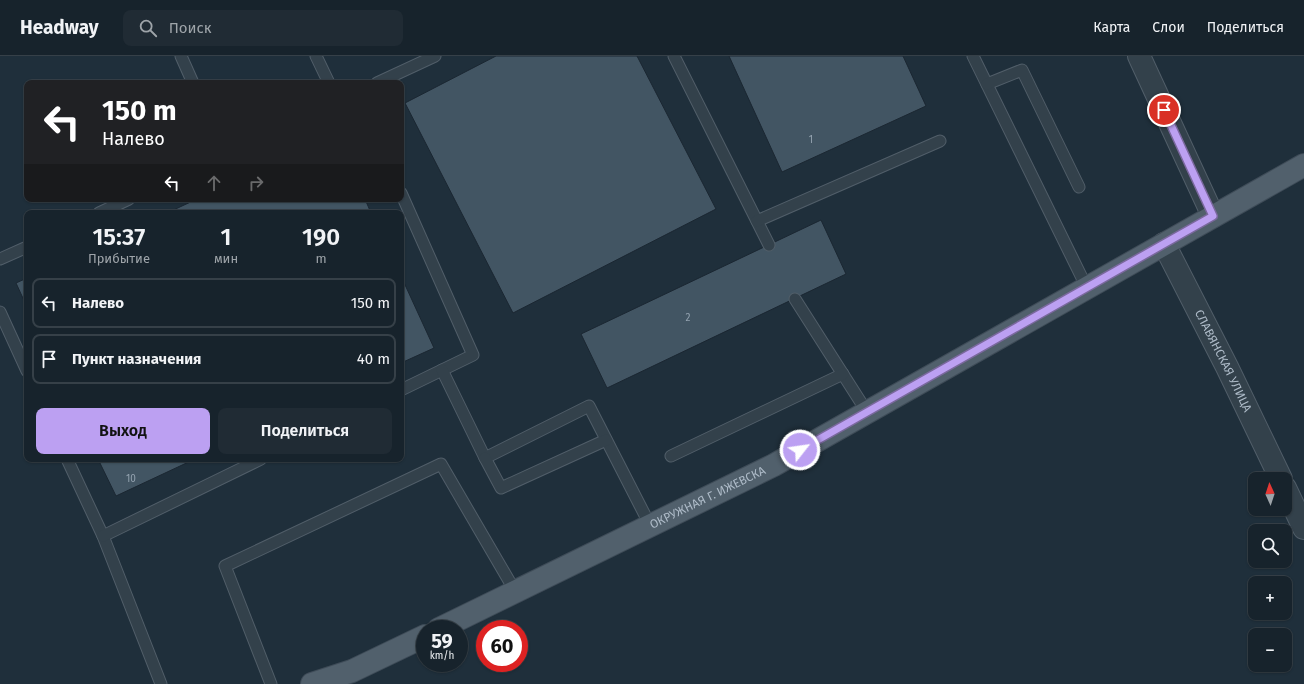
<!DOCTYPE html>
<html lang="ru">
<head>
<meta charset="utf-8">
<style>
	body { margin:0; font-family:"Fira Sans",sans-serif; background:#202b34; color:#f1f3f6; height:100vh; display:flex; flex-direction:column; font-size:15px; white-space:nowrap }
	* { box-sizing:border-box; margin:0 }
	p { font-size:13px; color:#9ea4a9 }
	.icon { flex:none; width:22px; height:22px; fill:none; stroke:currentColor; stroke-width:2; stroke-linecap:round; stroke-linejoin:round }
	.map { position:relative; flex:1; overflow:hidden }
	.panel { position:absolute; left:24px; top:154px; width:380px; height:252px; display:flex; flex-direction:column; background:#17232c; border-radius:8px; box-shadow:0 1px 3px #0004,0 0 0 1px #364048 }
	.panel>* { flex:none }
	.banner { position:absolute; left:24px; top:24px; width:380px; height:122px; border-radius:8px; box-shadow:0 1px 3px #0004,0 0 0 1px #364048; background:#202124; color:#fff; overflow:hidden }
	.needle { width:26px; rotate:357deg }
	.fabs { position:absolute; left:1248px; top:416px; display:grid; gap:8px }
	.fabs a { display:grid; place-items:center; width:44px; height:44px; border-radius:8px; background:#17232c; box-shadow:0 1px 3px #0004,0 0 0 1px #364048; font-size:20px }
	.speed { position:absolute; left:416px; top:564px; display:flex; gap:8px; font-size:20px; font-weight:700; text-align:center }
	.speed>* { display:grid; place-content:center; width:52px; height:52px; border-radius:50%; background:#17232c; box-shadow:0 1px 3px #0004,0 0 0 1px #364048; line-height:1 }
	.speed small { font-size:10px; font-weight:400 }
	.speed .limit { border:6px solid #d22; background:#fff; color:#111 }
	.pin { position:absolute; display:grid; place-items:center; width:34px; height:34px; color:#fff; margin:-17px; border:2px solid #fff; border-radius:50%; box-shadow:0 1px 4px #0007 }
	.me { position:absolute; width:44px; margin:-22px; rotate:60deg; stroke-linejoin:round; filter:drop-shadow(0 0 3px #0008) }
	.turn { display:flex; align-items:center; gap:14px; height:84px; padding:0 12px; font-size:18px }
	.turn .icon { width:52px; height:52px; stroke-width:2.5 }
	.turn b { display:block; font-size:28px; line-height:34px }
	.lanes { display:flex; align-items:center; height:38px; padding:0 12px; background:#0003; justify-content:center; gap:20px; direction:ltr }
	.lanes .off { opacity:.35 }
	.eta { display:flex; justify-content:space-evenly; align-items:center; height:68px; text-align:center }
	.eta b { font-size:24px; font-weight:600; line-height:28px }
	.button { display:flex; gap:8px; margin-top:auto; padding:8px 12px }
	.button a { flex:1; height:46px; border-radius:8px; background:#bca0f2; color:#111; font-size:16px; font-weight:600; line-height:46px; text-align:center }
	.button a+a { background:#202b34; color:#f1f3f6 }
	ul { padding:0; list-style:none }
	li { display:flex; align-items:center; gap:12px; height:50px; margin:0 8px 6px; padding:0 4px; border:2px solid #364048; border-radius:8px }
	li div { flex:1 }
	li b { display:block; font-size:15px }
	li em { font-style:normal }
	header { display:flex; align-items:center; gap:24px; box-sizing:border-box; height:56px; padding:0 20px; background:#17232c; border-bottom:1px solid #364048 }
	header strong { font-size:19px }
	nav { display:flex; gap:22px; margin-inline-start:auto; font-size:14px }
	.search { width:280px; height:36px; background:#202b34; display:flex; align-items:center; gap:10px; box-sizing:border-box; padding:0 14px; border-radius:8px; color:#9ea4a9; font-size:15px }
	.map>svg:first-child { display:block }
</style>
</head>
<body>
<header>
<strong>Headway</strong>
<div class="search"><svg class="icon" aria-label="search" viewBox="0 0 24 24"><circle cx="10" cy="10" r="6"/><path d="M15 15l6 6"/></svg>Поиск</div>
<nav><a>Карта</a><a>Слои</a><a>Поделиться</a></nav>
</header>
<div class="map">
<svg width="1304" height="628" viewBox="0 0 1304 628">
	<rect width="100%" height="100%" fill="#1f2f3b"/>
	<g fill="#425563" stroke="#1b2732">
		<path d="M496 0H637L716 153 513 257 405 47Z"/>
		<path d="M729 0H903L926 50 782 116Z"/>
		<path d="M197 143H365L371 157H167Z"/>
		<path d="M821 164 846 218 607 332 581 278Z"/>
		<path d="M401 220 434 292 401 307Z"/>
		<path d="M27 222V251L16 227Z"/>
		<path d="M98 403H195L116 440Z"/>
	</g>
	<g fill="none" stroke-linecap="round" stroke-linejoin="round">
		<g stroke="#515e69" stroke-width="13">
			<g id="service">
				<path d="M181 0 193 27"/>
				<path d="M316 0 329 27"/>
				<path d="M674 0 769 189"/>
				<path d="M973 0 1087 232"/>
				<path d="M377 27 435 0"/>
				<path d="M987 28 1022 14 1079 131"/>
				<path d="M401 137 473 299 401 334"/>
				<path d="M99 157 129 143"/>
				<path d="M757 165 940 85"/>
				<path d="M0 203 27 191"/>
				<path d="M795 243 867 356"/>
				<path d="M0 256 27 315"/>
				<path d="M442 314 485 402 589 350 650 469"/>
				<path d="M671 400 843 318"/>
				<path d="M485 402 501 432 606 384"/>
				<path d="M67 403 103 480 161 628"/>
				<path d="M103 480 261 403"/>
				<path d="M271 628 225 510 441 408 515 535"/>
			</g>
		</g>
		<g stroke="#515e69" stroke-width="24">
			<g id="minor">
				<path d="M1139 0 1213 160"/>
				<path id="s1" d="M1164 188 1227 311 1281 423"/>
				<path d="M1285 432 1304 472"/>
			</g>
		</g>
		<g stroke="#3f4c58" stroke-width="24">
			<g id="primary">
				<path id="s2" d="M439 573 774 409 1304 109"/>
				<path d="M312 628 352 615 425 580"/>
			</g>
		</g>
		<use href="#service" stroke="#33414b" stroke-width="11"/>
		<use href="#minor" stroke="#33414b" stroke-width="22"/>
		<use href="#primary" stroke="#51606c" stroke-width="22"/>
	</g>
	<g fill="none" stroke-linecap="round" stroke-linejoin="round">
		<g stroke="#7a689d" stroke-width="10">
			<path id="route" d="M800 394 1213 160 1164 54"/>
		</g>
		<use href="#route" stroke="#bca0f2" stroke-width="7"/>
	</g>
	<g text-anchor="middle" stroke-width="4" stroke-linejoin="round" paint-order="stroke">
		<g font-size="10" fill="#93a2af">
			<text x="811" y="87">1</text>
			<text x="688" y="265">2</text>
			<text x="131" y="426">10</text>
		</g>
		<g font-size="12" fill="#aebbc8" stroke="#192530">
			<text dy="4" stroke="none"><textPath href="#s1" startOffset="131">СЛАВЯНСКАЯ УЛИЦА</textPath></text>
			<text dy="4" stroke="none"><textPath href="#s2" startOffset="299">ОКРУЖНАЯ Г. ИЖЕВСКА</textPath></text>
		</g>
	</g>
</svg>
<div class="fabs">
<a><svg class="needle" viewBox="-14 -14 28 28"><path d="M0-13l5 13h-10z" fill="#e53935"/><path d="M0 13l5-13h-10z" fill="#9ea4a9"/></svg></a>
<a><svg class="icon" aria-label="search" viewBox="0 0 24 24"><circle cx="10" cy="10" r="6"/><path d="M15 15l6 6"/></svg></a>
<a>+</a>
<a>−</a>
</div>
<div class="speed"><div>59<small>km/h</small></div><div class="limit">60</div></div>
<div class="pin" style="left:1164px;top:54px;background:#d93025"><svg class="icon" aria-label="arrive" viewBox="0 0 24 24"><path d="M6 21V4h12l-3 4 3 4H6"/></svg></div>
<svg class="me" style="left:800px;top:394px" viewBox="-20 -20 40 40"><circle r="17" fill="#bca0f2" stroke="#fff" stroke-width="3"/><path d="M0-11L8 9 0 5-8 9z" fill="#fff"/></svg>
<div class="banner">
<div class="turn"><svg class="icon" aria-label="left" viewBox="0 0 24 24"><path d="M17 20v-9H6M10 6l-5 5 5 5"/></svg><div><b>150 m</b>Налево</div></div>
<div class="lanes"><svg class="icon" aria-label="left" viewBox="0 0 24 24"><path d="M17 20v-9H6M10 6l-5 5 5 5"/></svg><svg class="icon off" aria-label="ahead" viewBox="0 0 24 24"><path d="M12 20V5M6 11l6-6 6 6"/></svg><svg class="icon off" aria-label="right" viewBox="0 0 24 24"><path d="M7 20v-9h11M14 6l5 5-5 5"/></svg></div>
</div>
<section class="panel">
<div class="eta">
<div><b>15:37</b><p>Прибытие</p></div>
<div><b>1</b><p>мин</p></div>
<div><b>190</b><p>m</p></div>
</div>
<ul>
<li><svg class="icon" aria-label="left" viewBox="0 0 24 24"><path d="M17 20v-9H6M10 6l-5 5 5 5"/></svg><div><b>Налево</b></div><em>150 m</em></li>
<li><svg class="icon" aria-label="arrive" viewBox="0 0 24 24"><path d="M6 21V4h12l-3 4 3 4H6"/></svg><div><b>Пункт назначения</b></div><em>40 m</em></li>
</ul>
<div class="button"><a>Выход</a><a>Поделиться</a></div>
</section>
</div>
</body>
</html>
